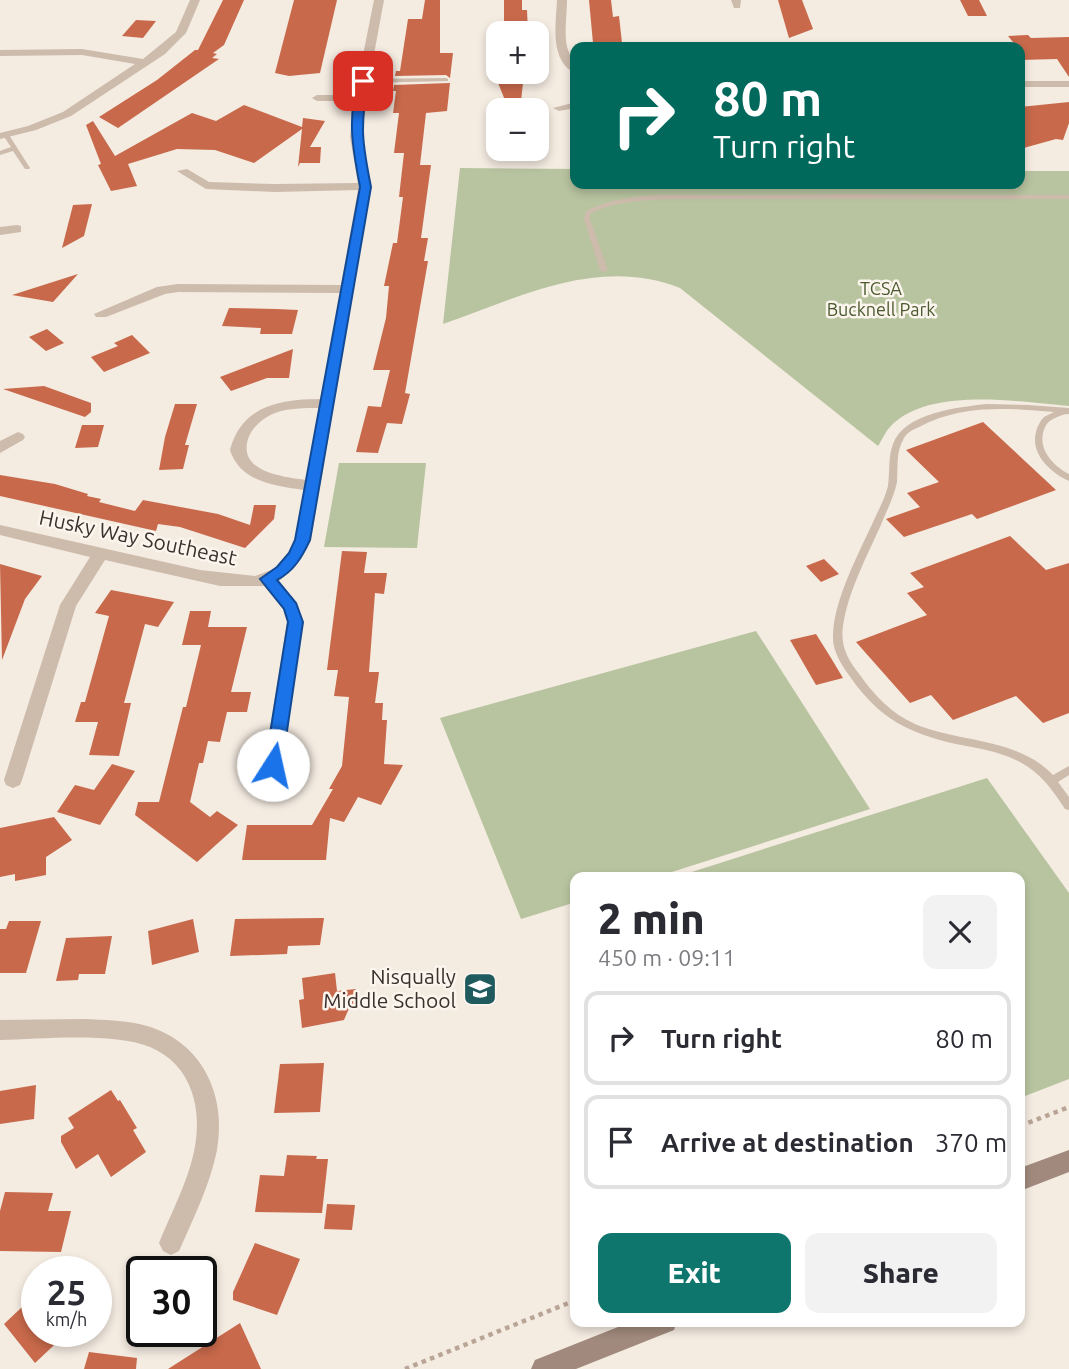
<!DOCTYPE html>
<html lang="en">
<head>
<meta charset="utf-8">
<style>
	body { margin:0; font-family:Ubuntu,sans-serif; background:#f2f2f3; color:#2b2b33; height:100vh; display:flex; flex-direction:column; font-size:26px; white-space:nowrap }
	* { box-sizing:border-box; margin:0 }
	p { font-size:23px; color:#7c7c81 }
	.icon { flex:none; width:38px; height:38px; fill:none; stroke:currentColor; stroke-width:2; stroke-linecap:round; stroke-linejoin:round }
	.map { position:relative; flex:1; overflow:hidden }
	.drawer { position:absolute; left:570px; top:872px; width:455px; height:455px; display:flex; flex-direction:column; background:#fff; border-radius:14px; box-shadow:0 4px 10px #0003 }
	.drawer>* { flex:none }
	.hud { position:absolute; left:570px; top:42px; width:455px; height:147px; border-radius:14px; box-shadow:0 4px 10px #0003; background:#00695c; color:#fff; overflow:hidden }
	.buttons { position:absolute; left:486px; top:21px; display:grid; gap:14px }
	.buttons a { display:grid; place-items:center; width:63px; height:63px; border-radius:14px; background:#fff; box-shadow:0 4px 10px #0003; font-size:35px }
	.speed { position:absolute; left:21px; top:1256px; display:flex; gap:14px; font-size:35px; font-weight:700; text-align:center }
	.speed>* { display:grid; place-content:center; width:91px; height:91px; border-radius:50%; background:#fff; box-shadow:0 4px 10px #0003; line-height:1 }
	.speed small { font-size:18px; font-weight:400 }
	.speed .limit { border:4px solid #111; border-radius:10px; background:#fff; color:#111 }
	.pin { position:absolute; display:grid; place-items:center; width:60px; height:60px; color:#fff; margin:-30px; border-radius:14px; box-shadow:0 4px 10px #0006 }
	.me { position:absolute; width:77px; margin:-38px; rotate:10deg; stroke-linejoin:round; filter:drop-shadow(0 0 5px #0008) }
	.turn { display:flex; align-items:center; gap:24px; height:147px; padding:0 28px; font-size:32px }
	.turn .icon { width:91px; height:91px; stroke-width:2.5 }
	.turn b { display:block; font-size:49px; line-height:60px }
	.round { display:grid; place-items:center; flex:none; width:74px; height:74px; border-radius:14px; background:#f2f2f3 }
	.overview { display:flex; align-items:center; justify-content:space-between; height:119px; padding:0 28px }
	h1 { font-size:42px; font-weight:800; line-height:52px }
	.action { display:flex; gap:14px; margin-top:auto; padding:14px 28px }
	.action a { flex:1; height:80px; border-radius:14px; background:#0f766e; color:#fff; font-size:28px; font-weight:800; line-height:80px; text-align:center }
	.action a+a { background:#f2f2f3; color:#2b2b33 }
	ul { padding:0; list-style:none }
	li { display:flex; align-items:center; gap:21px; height:94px; margin:0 14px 10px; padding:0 14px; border:4px solid #e1e1e2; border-radius:14px }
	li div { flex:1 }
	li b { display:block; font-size:26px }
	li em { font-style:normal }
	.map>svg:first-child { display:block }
</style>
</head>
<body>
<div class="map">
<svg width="1069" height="1369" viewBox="0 0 1069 1369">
	<rect width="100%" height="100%" fill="#f4ebe1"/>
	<g fill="#b8c4a0">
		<path d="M460 168 576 169V184H1020V171H1069V406C1019 402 928 386 890 427 885 432 882 440 878 446L680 288C598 256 521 297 443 324Z"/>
		<path d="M339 463H426L417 548 324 547Z"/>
		<path d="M756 631 870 809 656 877H576V902L521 919 440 718Z"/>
		<path d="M987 778 1069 893V1079L1020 1098V877H676Z"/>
	</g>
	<g fill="#c8694b">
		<path d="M223 0H244L224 45 213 53 217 54 212 58 219 59 118 128 99 117 157 80 195 50H198Z"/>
		<path d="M294 0H337L320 73 289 76 275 73Z"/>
		<path d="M425 0H440V53H453L450 78 446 75 395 76 396 71H400L408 19H422Z"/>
		<path d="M504 0H522V10H527L528 33H504Z"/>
		<path d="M589 0H611L613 17 619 16 622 43H593Z"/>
		<path d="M778 0H802L813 29 789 38Z"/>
		<path d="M960 0H979L987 16H968Z"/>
		<path d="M136 20 156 21 143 38 122 36Z"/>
		<path d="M1028 35 1031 38 1069 37V77L1057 59 1020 60V47H1017L1008 36Z"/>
		<path d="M513 77 516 84 523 83 520 110H509L496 78Z"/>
		<path d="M450 83 447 111 426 113 420 165H431L421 238H428L424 261H428L405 393 410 394 402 424 387 423 378 453 356 452 368 406 381 407 390 370H373L386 318 389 286H384L393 243H397L403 197H399L404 153H394L399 113H393L396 91H393L394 85Z"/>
		<path d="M1069 102V123L1063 140 1056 139 1020 149V107Z"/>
		<path d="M244 105 302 127 303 118 325 121 310 147H321L320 163H300L298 167 302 129 254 163 215 150 177 149 128 164 137 186 111 191 98 165 101 164 86 125 93 121 115 156 192 113 216 121Z"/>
		<path d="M92 204 84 236 62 248 73 205Z"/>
		<path d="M78 274 53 302 12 295Z"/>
		<path d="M229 308 276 309 298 310 292 334H260L261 328 222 326Z"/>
		<path d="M47 329 64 343 46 351 29 337Z"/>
		<path d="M132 335 150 353 104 372 91 357 118 346 114 343Z"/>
		<path d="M293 349 289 378H267L231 391 220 377Z"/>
		<path d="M44 386 91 403V412L85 417 3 389Z"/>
		<path d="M175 404H197L185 445H189L183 469 159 470 165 437Z"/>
		<path d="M983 422 1056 490 977 519 972 514 904 537 886 519 920 507 907 493 939 482 906 450Z"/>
		<path d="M82 425H104L98 447 75 448Z"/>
		<path d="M0 475 55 484 88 494 87 496 101 499 99 502 135 511 143 500 218 514 250 525 254 505H276L274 519 245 548 180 527 158 524 156 531 0 496Z"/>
		<path d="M1010 536 1046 570 1069 563V713L1043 723 1016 696 953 720 931 695 910 703 856 642 927 615 907 593 924 587 910 573Z"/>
		<path d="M342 551 367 552 364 573H387L384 594 375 593 369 672H379L375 703H383L382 720H387L384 764 403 765 381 805 358 797 344 822 330 818 326 860H242L247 825H312L333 789H329L342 766 349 697 334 696 338 670H327Z"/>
		<path d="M824 559 839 574 821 582 806 566Z"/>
		<path d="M0 564 42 576 25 599 2 660Z"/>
		<path d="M111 590 174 602 158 627 145 624 124 703H131L119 756 89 755 98 722H75L81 702H85L109 616 95 613Z"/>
		<path d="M190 611H211L208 627H247L231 692H251L247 712H227L220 742 208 741 203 763H199L190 802 210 817 217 811 238 825 197 862 135 815 138 802H159L183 707H186L201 645H182Z"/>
		<path d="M816 634 831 658 843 678 816 685 790 640Z"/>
		<path d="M112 764 135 771 100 825 57 812 75 785 94 790Z"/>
		<path d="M54 817 72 840 46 857V875L15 881V874L0 877V828Z"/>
		<path d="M324 918 320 945 288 946 287 954 230 956 235 919Z"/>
		<path d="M193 919 199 952 152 965 148 931Z"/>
		<path d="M9 921H41L26 973H0V929H6Z"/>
		<path d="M112 936 105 974H79L78 980 56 981 66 938Z"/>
		<path d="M335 973 337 991 356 989 359 1005 350 1006 344 1020 302 1028 299 1000 304 999 302 978Z"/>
		<path d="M324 1063 320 1112 274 1113 280 1064Z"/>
		<path d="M36 1085 34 1119 0 1124V1091Z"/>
		<path d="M111 1090 118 1101 120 1100 137 1128 133 1130 146 1152 111 1177 98 1154 76 1169 61 1142V1136L74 1128 68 1118Z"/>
		<path d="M287 1155 317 1156 316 1159H328L322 1213 255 1212 260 1175 284 1176Z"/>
		<path d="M5 1192 53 1193 48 1211H71L61 1252 0 1251V1211Z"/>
		<path d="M327 1204 355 1205 352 1230 324 1229Z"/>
		<path d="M255 1243 300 1259 277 1315 233 1300V1292Z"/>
		<path d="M37 1293V1332H68L35 1363 4 1324Z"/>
		<path d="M240 1323 261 1369H168Z"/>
		<path d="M89 1352 137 1358 136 1369H84Z"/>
	</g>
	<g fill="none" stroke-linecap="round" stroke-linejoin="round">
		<g stroke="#b9a596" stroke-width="4.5" stroke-dasharray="4.5 4.5" stroke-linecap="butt">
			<path d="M1020 1126 1069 1107"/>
			<path d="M405 1369 576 1300"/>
		</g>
		<g fill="#cdbbac" fill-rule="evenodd">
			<path d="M446 78 448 79V81L363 83 360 81 363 79Z"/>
			<path d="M6 133 9 135 30 168 29 169H25L13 151 0 155V151L11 147 3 135Z"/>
			<path d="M860 194 1069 195V199H680C649 200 619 200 591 213L590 219 608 270 604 272 600 270 584 219 586 211C628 190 678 195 724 195 769 195 815 194 860 194Z"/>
			<path d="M987 404 1028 405 1069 408V414C1063 414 1059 416 1053 419 1047 422 1045 426 1043 433 1039 451 1054 466 1069 474V481C1051 473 1030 454 1036 432 1037 427 1040 421 1044 417 1047 415 1051 414 1054 412 1008 408 961 404 919 427 912 430 906 433 903 440 896 452 898 468 897 482 894 497 886 512 880 527 866 558 848 592 843 626 840 646 848 660 860 675 874 695 892 714 915 724 960 743 1016 737 1053 775L1069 766V775L1058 782 1069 797V810L1065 809C1052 789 1039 771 1018 761 998 751 977 748 956 744 908 733 880 719 851 678 842 666 832 651 833 635 834 599 859 553 874 520 879 509 885 498 888 486 890 472 888 457 893 444 904 413 959 407 987 404Z"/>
		</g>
		<g fill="#cdbbac" fill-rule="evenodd">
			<path d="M190 0H200L186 33 165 54 71 116 36 130 0 139V133L28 126 63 112 135 64 82 55 0 56V50L82 49 143 59 176 32Z"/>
			<path d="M374 0H384L362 119V137L371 186 311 540 295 567 279 581 297 603 303 622 282 765 280 770 273 772 266 770 264 765 287 622 283 609 264 586H220L105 560 76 606 22 780 20 785 13 788 6 785 4 780 60 605 90 557 0 535V525L200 570 255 576 274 569 290 551 295 540 304 490C275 486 240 482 230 450 241 406 280 399 321 399L340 293 178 292 165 294 106 317H96L94 314 157 287 178 284 341 285 358 190 274 192 206 189 177 171 187 169 209 182 274 184 358 183 350 137 354 101H317L312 98 317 95H355ZM319 408 306 480C283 477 238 472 248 439 252 427 263 418 275 413 289 408 304 408 319 408Z"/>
			<path d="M557 0H567C567 15 564 32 567 47 570 57 576 64 576 74 549 61 556 24 557 0Z"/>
			<path d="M731 0H741L740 8H734Z"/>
			<rect x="1020" y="81" width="49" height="6"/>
			<path d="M576 102V108L559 111 553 108Z"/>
			<path d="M17 225 21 226V232L0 235V227Z"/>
			<path d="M18 432 23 434 25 437 23 440 0 453V441Z"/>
			<path d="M83 1019C104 1020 127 1020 147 1026 202 1042 227 1095 217 1150 210 1185 193 1219 179 1251L171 1255 163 1251 159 1243C171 1213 187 1184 194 1152 203 1111 193 1065 150 1047 114 1032 40 1039 0 1040V1020Z"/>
		</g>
		<g fill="#a18a7d" fill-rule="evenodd">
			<path d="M1069 1150V1172L1020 1191V1168Z"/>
			<path d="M633 1321H677L674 1330 576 1369H531L535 1360Z"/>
		</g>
	</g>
	<path fill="#1a73e8" stroke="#114b97" stroke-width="2" d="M360 79 368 81C360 127 362 142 371 187L310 540C302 557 294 571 277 580L296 603 303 622 282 765 279 770H267L265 765 288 622 284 609 260 579 277 567 289 553 295 540 360 187C353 150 346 115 360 79Z"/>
	<defs>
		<g id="school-square" transform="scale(1.75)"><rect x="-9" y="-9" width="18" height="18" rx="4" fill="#1f5a5e" stroke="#fbf5ee"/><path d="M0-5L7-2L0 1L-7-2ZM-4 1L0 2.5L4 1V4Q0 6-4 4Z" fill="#fff"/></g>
	</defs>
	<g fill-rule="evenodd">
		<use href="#school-square" x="480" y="989"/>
	</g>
	<g text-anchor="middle" stroke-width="5" stroke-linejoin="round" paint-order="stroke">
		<g font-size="18" fill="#4a5a2e" stroke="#fbf5ee">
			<text x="881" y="295">TCSA<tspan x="881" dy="21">Bucknell Park</tspan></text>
		</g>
		<g font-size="21" fill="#3b302b" stroke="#fbf5ee">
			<text transform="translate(138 538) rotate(12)" y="7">Husky Way Southeast</text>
		</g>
		<g font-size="21" fill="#3b302b" stroke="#fbf5ee" text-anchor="end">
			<text x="456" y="984">Nisqually<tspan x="456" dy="24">Middle School</tspan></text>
		</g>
	</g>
</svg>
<div class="buttons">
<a>+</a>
<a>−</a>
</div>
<div class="speed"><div>25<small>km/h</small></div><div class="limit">30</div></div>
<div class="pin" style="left:363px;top:81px;background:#d93025"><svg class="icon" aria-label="arrive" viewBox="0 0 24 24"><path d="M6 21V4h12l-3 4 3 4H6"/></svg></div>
<svg class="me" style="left:273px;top:765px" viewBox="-20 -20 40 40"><circle r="19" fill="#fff"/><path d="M0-13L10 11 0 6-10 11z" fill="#1a73e8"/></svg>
<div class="hud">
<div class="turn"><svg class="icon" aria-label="right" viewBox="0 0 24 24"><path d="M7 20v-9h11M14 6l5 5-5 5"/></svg><div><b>80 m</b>Turn right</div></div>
</div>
<section class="drawer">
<div class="overview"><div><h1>2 min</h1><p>450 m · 09:11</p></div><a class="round"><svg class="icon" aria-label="close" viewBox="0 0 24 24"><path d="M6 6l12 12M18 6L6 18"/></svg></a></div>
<ul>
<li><svg class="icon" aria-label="right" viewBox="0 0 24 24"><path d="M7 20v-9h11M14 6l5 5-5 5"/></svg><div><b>Turn right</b></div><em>80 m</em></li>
<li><svg class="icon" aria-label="arrive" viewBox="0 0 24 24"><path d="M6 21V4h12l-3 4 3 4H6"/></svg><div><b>Arrive at destination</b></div><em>370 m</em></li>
</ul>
<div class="action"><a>Exit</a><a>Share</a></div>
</section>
</div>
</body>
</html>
